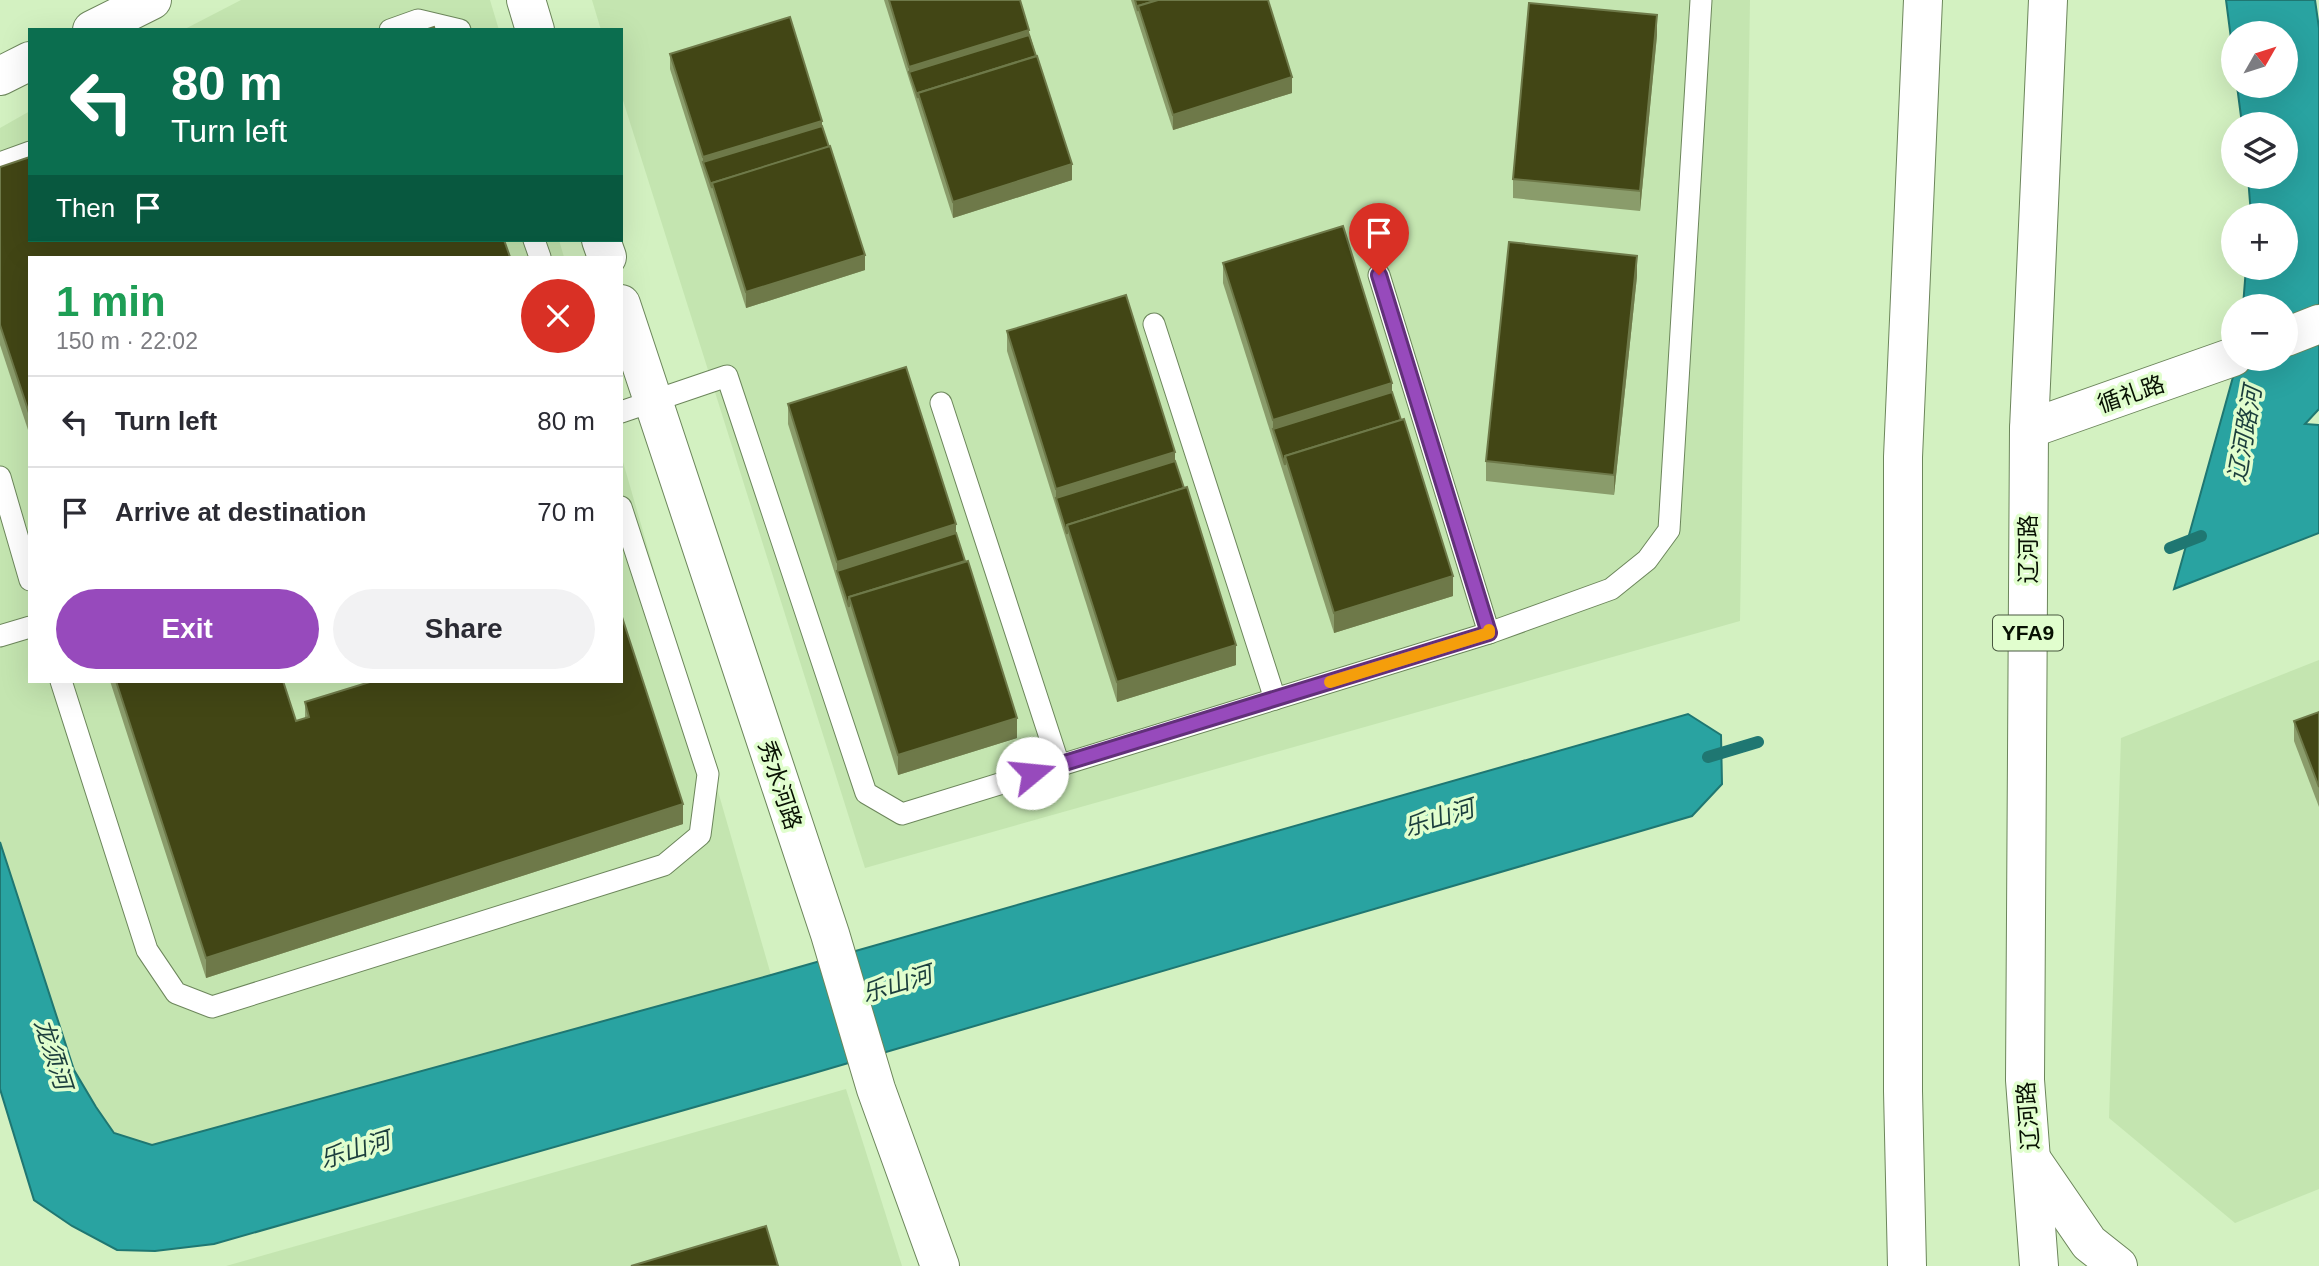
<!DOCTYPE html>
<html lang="en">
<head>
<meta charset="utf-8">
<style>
	body { margin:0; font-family:Arial,"Noto Sans SC",sans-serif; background:#f2f2f3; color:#2b2b33; height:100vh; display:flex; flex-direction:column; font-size:26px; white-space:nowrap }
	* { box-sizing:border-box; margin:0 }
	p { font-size:23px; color:#7c7c81 }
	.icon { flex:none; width:38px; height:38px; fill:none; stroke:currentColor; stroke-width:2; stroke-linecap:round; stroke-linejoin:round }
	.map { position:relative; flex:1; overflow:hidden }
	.details { position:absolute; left:28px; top:256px; width:595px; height:427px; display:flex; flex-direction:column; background:#fff; border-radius:0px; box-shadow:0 7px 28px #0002 }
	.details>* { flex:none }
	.top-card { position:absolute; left:28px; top:28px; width:595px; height:214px; border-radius:0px; box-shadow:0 7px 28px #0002; background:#0b6e4f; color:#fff; overflow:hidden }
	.needle { width:46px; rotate:51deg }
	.tools { position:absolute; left:2221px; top:21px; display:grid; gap:14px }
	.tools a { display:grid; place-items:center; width:77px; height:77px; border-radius:50%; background:#fff; box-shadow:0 7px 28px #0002; font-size:35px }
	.pin { position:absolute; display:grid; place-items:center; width:60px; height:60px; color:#fff; margin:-72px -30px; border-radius:50% 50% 50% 0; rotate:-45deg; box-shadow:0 0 7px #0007 }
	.pin .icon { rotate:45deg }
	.me { position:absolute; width:77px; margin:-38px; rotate:73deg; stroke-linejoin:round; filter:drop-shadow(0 0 5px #0008) }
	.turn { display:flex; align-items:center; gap:24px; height:147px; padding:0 28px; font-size:32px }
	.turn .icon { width:91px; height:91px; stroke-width:2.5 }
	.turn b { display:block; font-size:49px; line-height:60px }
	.then { display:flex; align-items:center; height:66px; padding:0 28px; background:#0003; gap:14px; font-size:26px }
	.round { display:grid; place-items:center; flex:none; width:74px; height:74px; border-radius:37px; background:#f2f2f3 }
	.overview { display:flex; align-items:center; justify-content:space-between; height:119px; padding:0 28px }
	h1 { font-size:42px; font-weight:700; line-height:52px; color:#1e9e55 }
	.primary-button { display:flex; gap:14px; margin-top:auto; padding:14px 28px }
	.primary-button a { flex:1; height:80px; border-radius:42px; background:#974abc; color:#fff; font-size:28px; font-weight:700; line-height:80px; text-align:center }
	.primary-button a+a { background:#f2f2f3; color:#2b2b33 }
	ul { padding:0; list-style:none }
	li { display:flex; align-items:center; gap:21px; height:91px; padding:0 28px; border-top:2px solid #e1e1e2 }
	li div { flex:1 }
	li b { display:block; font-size:26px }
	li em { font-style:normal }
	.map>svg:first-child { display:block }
</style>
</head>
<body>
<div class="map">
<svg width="2319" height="1266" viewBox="0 0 2319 1266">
	<rect width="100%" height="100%" fill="#d3f1c1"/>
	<g fill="#c4e5b0">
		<path d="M241 0H490L499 30H183Z"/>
		<path d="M592 0H1750L1740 621 865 868 621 94V30H601Z"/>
		<path d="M30 111V240H559L564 257H30V681H621V455L771 975 152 1145 114 1133 96 1107 74 1070 0 842V128Z"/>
		<path d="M2319 660V1189L2235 1223 2109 1118 2121 738Z"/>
		<path d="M846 1089 902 1266H226Z"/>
	</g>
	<g fill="#29a3a1" stroke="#1f7772" stroke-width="2">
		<path d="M2226 0H2315L2319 28V409L2305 424 2319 425V533L2174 589 2238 359H2286V306H2243L2246 268H2286V215H2251L2248 177H2286V124H2242L2237 86H2286V33H2233V54Z"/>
		<path d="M1688 714 1721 735 1722 784 1692 816 804 1076 214 1244 155 1251 117 1250 72 1226 34 1200 0 1089V842L74 1070 96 1107 114 1133 152 1145 771 975Z"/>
	</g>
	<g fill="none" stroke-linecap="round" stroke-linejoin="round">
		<g stroke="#1f7772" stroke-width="12">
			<path d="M2170 548 2201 536"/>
			<path d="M1708 757 1758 742"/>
		</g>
		<g stroke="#6c865b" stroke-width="23">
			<g id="service">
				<path d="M390 30 418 20 460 30"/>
				<path d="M0 163 30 152"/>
				<path d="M534 240 540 257"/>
				<path d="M1379 275 1489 633"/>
				<path d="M1154 324 1275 699"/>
				<path d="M941 403 1059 765"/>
				<path d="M621 412 727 376 866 793 902 814 1489 633 1611 589 1647 560 1669 530 1701 0"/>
				<path d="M0 477 30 580"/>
				<path d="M0 636 30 627"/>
				<path d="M61 681 147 950 176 993 212 1007 664 865 700 835 708 774 621 507"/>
			</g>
		</g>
		<g stroke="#6c865b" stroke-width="40">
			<g id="minor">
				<path d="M2286 337 2319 324"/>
				<path d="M2029 429 2233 357"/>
			</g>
		</g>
		<g stroke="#6c865b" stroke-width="40">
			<g id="tertiary">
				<path d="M526 0 535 30"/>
				<path d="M92 30 152 0"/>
				<path d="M0 76 30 61"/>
				<path d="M601 240 607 257"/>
				<path d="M621 304 830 934 876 1089 940 1266"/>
			</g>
		</g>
		<g stroke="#6c865b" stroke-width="40">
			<g id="primary">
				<path d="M2032 1160 2089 1243 2118 1266"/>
				<path d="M1907 1266 1903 1091V457L1923 0"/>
				<path d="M2039 1266 2025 1080 2029 429 2048 0"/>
			</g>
		</g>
		<use href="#service" stroke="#fff" stroke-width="21"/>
		<use href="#minor" stroke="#fff" stroke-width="38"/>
		<use href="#tertiary" stroke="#fff" stroke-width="38"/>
		<use href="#primary" stroke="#fff" stroke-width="38"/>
	</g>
	<g fill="#8a9c6b">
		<path d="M884 0H1020L1072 180 953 218Z"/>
		<path d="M1131 0H1268L1292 93 1173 130Z"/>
		<path d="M1657 35 1640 211 1513 198V179Z"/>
		<path d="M670 54 822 126 865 270 746 308 670 69Z"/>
		<path d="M0 167 30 257V436L0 345Z"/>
		<path d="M1223 263 1392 392 1453 596 1334 633 1223 283Z"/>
		<path d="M1637 276 1614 495 1486 481V461Z"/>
		<path d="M1007 331 1175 461 1236 665 1117 702 1007 351Z"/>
		<path d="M788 404 956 533 1017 738 898 775 788 424Z"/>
		<path d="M110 681H283L296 721 305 718V702L683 824 206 978Z"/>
		<path d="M2319 712V807L2294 741V721Z"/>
	</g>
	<g fill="#6e7949">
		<path d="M1657 15V35L1640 211V191Z"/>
		<path d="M1029 30V46L909 72V67Z"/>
		<path d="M1292 77V93L1173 130V115Z"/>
		<path d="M822 121V136L703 162V157Z"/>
		<path d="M1072 164V180L953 218V202Z"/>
		<path d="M865 255V270L746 308V292Z"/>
		<path d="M1637 256V276L1614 495V475Z"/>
		<path d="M1392 383V403L1273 429V440V420Z"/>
		<path d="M1175 452V472L1056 498V489Z"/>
		<path d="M956 524V544L837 571V582V562Z"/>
		<path d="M1453 576V596L1334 633V613Z"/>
		<path d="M1236 645V665L1117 702V682Z"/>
		<path d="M1017 718V738L898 775V755Z"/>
		<path d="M683 804V824L206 978V958Z"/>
	</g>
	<g fill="#424615" stroke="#6e7949" stroke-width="2">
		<path d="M889 0H1020L1029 30 909 67Z"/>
		<path d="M1135 0H1158L1138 6V11Z"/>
		<path d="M1158 0H1268L1292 77 1173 115 1138 6Z"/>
		<path d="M1529 3 1657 15 1640 191 1513 179Z"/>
		<path d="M790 17 822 121 703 157 670 54Z"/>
		<path d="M434 27 435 30H425Z"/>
		<path d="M1029 35 1036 56 918 93V98L909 72Z"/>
		<path d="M1037 56 1072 164 953 202 918 93Z"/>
		<path d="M822 126 829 147 712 183V188L703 162Z"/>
		<path d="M830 146 865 255 746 292 712 183Z"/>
		<path d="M30 157V240H504L510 257H30V416L0 325V167Z"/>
		<path d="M1343 226 1392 383 1273 420 1223 263Z"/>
		<path d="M1509 242 1637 256 1614 475 1486 461Z"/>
		<path d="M1126 295 1175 452 1056 489 1007 331Z"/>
		<path d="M906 367 956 524 837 562 788 404Z"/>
		<path d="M1392 392 1401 420 1285 456V465L1273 429Z"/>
		<path d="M1404 419 1453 576 1334 613 1285 456Z"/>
		<path d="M1175 461 1184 488 1067 525V534L1056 498Z"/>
		<path d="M1187 487 1236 645 1117 682 1067 525Z"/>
		<path d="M956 533 965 561 849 597V607L837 571Z"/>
		<path d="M968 561 1017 718 898 755 849 597Z"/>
		<path d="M621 614 683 804 206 958 116 681H283L296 721 309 717 305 702 373 681H621Z"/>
		<path d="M2319 712V787L2294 721Z"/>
		<path d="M766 1226 778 1266H631Z"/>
	</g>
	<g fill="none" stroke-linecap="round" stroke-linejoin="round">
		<g stroke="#62307a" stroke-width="18">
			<path id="route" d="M1032 773 1489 633 1379 275"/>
		</g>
		<use href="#route" stroke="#974abc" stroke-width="12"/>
		<path stroke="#f59e0b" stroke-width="12" d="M1330 682 1489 633V630"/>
	</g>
	<g text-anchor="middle" stroke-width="7" stroke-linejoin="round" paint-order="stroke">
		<rect fill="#e1fece" stroke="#495840" stroke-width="2" x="1993" y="615.5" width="70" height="35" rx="5"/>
		<g font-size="21" font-weight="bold" fill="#081103">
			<text x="2028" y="640">YFA9</text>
		</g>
		<g font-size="23" fill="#081103" stroke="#e1fece">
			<text transform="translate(2131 394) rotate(-19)" y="8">循礼路</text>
			<text transform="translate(2028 549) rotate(-90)" y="8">辽河路</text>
			<text transform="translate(780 785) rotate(72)" y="8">秀水河路</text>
			<text transform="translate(2028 1116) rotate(-94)" y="8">辽河路</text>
		</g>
		<g font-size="24" font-style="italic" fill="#1b3e3d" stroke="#e1fece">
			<text transform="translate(2245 434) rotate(-80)" y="8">辽河路河</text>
			<text transform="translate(1439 818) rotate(-17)" y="8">乐山河</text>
			<text transform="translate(897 984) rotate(-17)" y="8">乐山河</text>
			<text transform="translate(53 1054) rotate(72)" y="8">龙须河</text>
			<text transform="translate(355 1150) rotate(-17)" y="8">乐山河</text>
		</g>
	</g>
</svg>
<div class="tools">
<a><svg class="needle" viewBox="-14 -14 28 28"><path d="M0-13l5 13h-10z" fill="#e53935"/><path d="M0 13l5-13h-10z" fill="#7c7c81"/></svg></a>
<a><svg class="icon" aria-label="layers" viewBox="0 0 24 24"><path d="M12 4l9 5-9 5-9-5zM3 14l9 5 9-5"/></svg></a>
<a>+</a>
<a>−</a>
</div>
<div class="pin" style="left:1379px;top:275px;background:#d93025"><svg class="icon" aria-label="arrive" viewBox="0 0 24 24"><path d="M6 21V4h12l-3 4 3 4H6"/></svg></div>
<svg class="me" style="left:1032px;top:773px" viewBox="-20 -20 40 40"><circle r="19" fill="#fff"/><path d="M0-13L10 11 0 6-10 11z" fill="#974abc"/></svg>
<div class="top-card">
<div class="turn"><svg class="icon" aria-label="left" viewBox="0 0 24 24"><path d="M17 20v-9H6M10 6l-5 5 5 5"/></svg><div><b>80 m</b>Turn left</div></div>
<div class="then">Then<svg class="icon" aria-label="arrive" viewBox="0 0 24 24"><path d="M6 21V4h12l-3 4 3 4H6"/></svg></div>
</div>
<section class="details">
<div class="overview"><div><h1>1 min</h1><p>150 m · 22:02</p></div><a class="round" style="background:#d93025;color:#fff"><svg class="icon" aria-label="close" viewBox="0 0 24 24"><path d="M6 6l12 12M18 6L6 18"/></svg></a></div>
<ul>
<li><svg class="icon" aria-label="left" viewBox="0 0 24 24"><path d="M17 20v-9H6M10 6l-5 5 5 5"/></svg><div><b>Turn left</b></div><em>80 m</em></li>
<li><svg class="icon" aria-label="arrive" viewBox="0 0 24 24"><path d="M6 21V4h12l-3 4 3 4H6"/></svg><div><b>Arrive at destination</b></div><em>70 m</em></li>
</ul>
<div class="primary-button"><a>Exit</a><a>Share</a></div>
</section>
</div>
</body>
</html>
